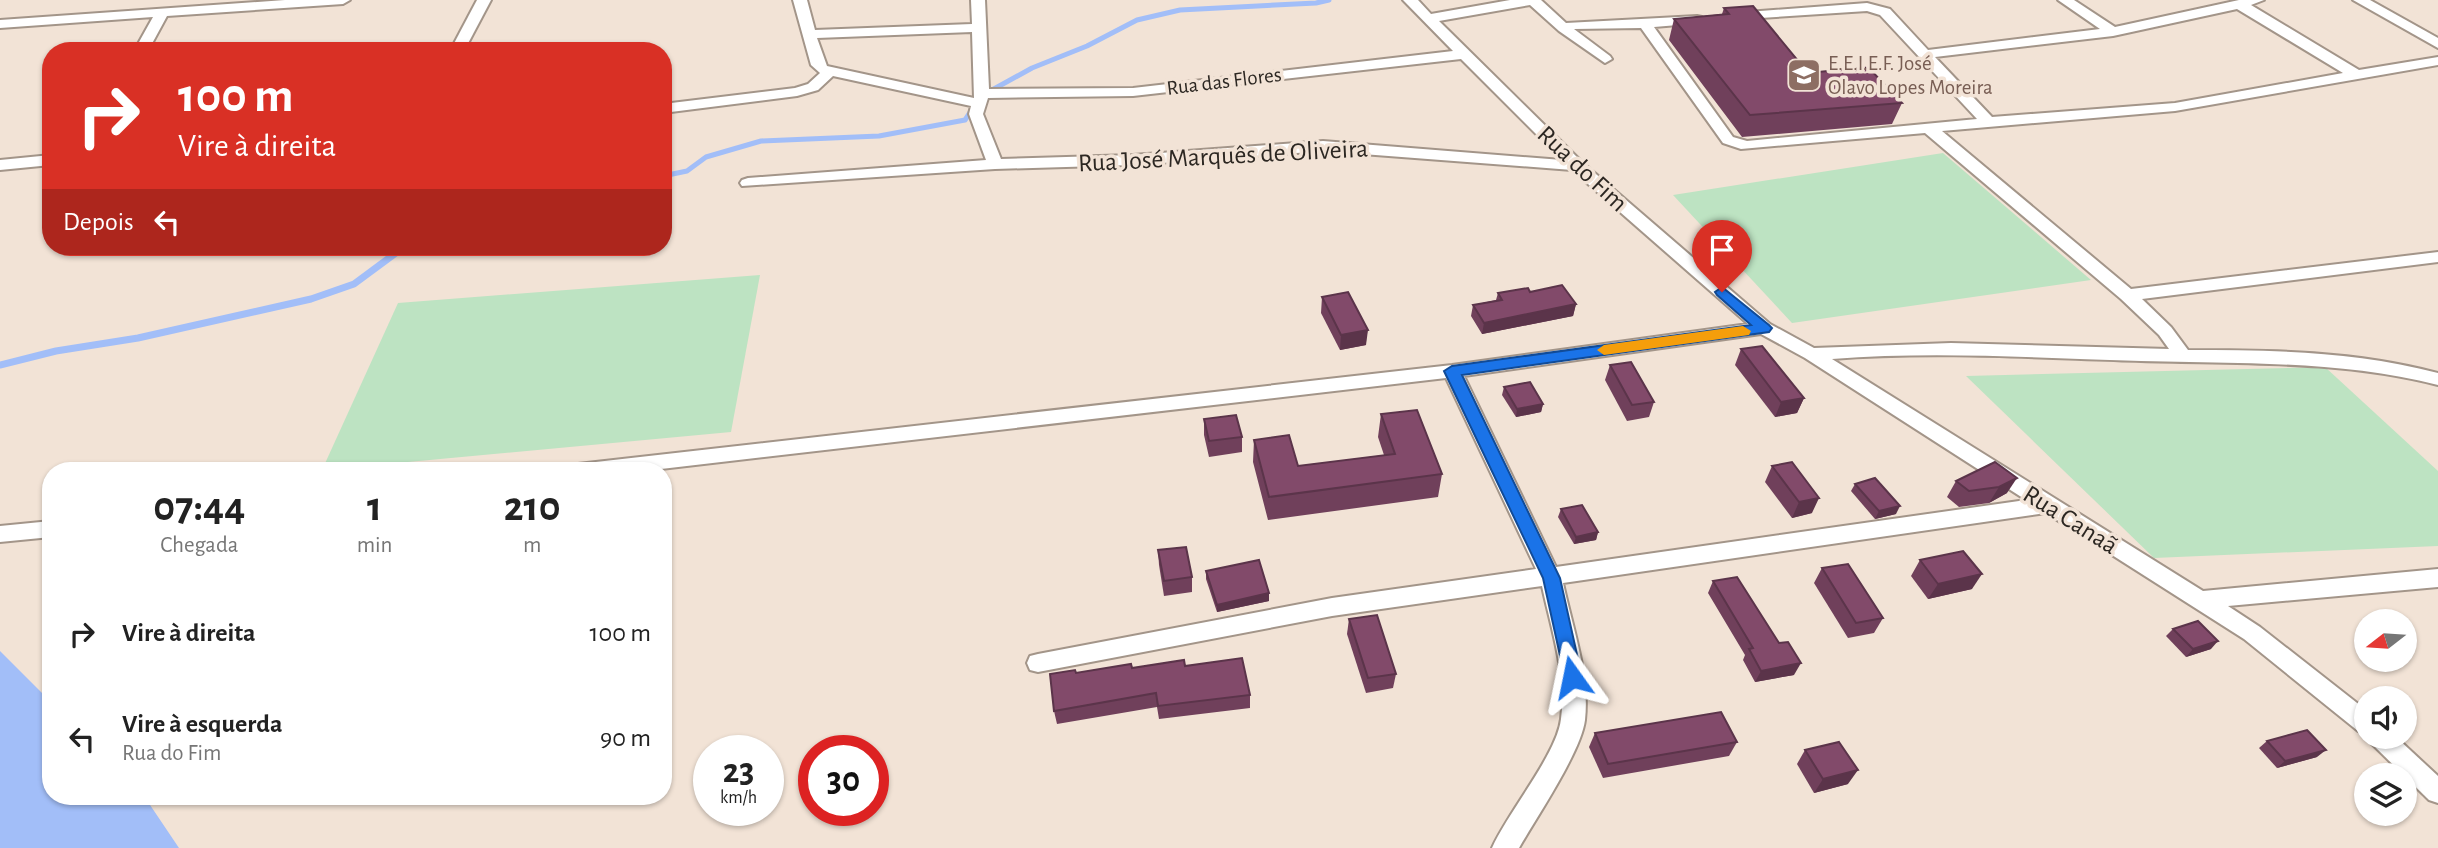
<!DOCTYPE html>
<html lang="pt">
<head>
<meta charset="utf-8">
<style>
	body { margin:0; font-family:"Alegreya Sans",sans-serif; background:#f2f2f2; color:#222; height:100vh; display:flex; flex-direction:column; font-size:26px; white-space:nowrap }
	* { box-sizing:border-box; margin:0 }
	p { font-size:23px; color:#767676 }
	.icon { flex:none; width:38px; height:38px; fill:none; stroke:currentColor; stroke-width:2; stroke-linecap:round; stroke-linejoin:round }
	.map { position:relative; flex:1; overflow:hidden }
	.panel { position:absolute; left:42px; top:462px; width:630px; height:343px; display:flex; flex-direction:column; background:#fff; border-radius:28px; box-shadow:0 2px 5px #0004 }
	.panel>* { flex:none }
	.hud { position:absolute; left:42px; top:42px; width:630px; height:214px; border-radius:28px; box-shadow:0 2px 5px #0004; background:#d93025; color:#fff; overflow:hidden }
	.needle { width:46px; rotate:253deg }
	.tools { position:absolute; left:2354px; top:609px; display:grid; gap:14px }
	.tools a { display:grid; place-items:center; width:63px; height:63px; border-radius:50%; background:#fff; box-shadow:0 2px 5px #0004; font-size:35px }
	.speed { position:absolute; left:693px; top:735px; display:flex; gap:14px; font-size:35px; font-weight:700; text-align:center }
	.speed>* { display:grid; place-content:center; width:91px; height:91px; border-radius:50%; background:#fff; box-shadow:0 2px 5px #0004; line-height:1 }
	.speed small { font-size:18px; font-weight:400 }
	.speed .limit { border:10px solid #d22; background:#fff; color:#111 }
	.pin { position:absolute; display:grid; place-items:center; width:60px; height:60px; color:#fff; margin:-72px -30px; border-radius:50% 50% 50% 0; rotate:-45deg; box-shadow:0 0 7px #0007 }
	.pin .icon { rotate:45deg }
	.me { position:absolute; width:77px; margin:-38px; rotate:348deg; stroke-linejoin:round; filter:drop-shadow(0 0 5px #0008) }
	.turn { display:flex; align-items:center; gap:24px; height:147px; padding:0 21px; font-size:32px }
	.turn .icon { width:91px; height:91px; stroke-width:2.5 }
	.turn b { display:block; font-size:49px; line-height:60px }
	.then { display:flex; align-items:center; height:66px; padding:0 21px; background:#0003; gap:14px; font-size:26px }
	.eta { display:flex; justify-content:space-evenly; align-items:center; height:119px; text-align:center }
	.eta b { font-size:42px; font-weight:700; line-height:49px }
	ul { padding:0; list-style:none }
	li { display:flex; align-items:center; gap:21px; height:105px; padding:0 21px }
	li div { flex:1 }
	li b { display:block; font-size:26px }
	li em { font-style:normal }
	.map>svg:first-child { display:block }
</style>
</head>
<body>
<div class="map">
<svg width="2438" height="848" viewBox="0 0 2438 848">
	<rect width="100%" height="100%" fill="#f2e3d6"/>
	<g fill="#bde3c2">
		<path d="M1943 153 2091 280 1792 323 1673 195Z"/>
		<path d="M760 275 731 432 322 470 398 303Z"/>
		<path d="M2325 367 2438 471V546L2154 558 1966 376Z"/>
	</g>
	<path fill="#a2bef8" d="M0 651 51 702V796H144L179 848H0Z"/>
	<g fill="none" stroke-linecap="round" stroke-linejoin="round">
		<g stroke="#a2bef8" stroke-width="5">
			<path d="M992 90 1032 68 1087 46 1137 20 1180 10 1316 3 1329 0"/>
			<path d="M663 176 687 171 706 157 761 141 879 136 965 120 971 111"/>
		</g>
		<path stroke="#a2bef8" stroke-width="7" d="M0 365 56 351 138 338 311 299 354 284 404 247"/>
		<g stroke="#a39589" stroke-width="4">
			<g id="street">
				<path d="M285 0H350L343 4 167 16 148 51H134L153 17 0 28V20Z"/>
				<path d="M477 0H491L464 51H450Z"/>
				<path d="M793 0H807L815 30 972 24 971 0H985L989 89 1133 88 1453 51 1403 0H1418L1431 14 1510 0H1541L1566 23 1697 16 1702 17V23L1654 27 1733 137 1747 141 1977 119 1880 15 1867 11 1729 20 1727 17 1734 13 1867 3 1890 9 1928 50 2100 29 2058 0H2074L2115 27 2239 0H2264L2251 5 2359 70 2438 57V65L2175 111 1942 131 2131 289 2438 252V262L2142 299 2171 327 2188 350C2273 350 2355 351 2438 373V385C2340 360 2241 364 2141 361 2038 358 1935 351 1832 359L2203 591 2438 569V587L2228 606 2260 627 2366 710V734L2358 731 2244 639 2046 513 1563 583C1572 626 1590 675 1585 720 1581 752 1536 818 1519 848H1492C1508 812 1557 754 1561 719 1567 675 1551 628 1542 586L1332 616 1038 672 1030 670 1027 663 1030 656 1038 654 1332 598 1536 569 1446 378 644 471H568L571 466 578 464 1452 365 1748 324 1572 170 1323 151 1133 165 995 169 742 186 740 183 742 180 748 178 986 160 969 114 971 106 833 76 818 90 797 96 663 113V104L795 88 808 84 820 73 811 65ZM1530 5 1559 31 1605 63 1612 59 1610 56 1574 29 1641 28 1723 143 1741 149 1925 133 2121 299 2159 335 2169 349 1951 343 1814 348 1770 324 1582 162 1439 21ZM2237 9 2343 73 2175 103 1992 117 1935 57 2113 36ZM972 32 974 98 827 66 817 38ZM1461 59 1562 160 1323 141 1133 155 1001 159 983 114 988 98 1133 96ZM1761 334 1805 358 2026 500 1556 567 1464 376Z"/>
				<path d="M2353 0H2370L2438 38V48Z"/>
				<path d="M51 155V165L0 170V160Z"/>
				<path d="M51 521V537L0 542V526Z"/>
				<path d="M2368 737H2396L2438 776V803L2429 800 2372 744Z"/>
			</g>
		</g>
		<use href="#street" fill="#fff" fill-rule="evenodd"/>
	</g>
	<g fill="#70405b">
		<path d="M1724 8 1808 73 1902 103 1892 124 1742 137 1669 40 1674 19 1722 14Z"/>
		<path d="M1530 292 1576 304 1573 316 1482 334 1471 316 1473 305 1496 300 1498 293Z"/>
		<path d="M1322 297 1366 345 1340 350 1321 313Z"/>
		<path d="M1741 349 1804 398 1797 413 1775 417 1735 365Z"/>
		<path d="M1610 365 1654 402 1649 417 1627 421 1605 380Z"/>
		<path d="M1504 387 1543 404 1541 412 1516 417 1502 395Z"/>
		<path d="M1381 414 1442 474 1438 497 1268 520 1253 462 1254 440 1298 466 1384 455 1378 437Z"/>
		<path d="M1204 419 1242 437V452L1209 457 1204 435Z"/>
		<path d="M1995 462 2007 493 1989 503 1959 507 1947 497 1956 481Z"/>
		<path d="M1772 466 1812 513 1792 518 1765 482Z"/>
		<path d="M1855 484 1896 514 1875 519 1851 491Z"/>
		<path d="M1561 509 1598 532 1596 540 1574 544 1558 517Z"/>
		<path d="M1158 550 1192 577V592L1164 596 1159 565Z"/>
		<path d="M1920 560 1972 589 1928 599 1911 576Z"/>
		<path d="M1822 568 1883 618 1874 633 1848 638 1814 583Z"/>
		<path d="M1206 571 1269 601 1217 612 1206 579Z"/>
		<path d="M1713 581 1794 675 1755 682 1743 660 1745 655 1708 593Z"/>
		<path d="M1349 619 1396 674 1393 688 1366 693 1347 634Z"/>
		<path d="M2173 629 2211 649 2186 657 2166 636Z"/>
		<path d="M1185 666 1250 695V708L1159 719 1157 707 1057 724 1054 711 1132 668Z"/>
		<path d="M1595 733 1737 742 1729 756 1603 778 1589 747Z"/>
		<path d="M2267 741 2317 757 2277 768 2259 748Z"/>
		<path d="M1805 750 1848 784 1814 793 1797 764Z"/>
	</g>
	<g fill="#5b344a">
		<path d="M1576 304 1573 316 1482 334 1484 323Z"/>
		<path d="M1368 330 1366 345 1340 350 1341 335Z"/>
		<path d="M1804 398 1797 413 1775 417 1781 402Z"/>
		<path d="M1543 404 1541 412 1516 417 1517 409Z"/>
		<path d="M2017 478 2007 493 1989 503 1999 487Z"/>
		<path d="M1819 498 1812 513 1792 518 1799 502Z"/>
		<path d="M1900 506 1896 514 1875 519 1879 511Z"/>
		<path d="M1598 532 1596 540 1574 544 1576 537Z"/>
		<path d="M1982 574 1972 589 1928 599 1938 584Z"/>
		<path d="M1269 593V601L1217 612V605Z"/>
		<path d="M2218 641 2211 649 2186 657 2193 649Z"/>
		<path d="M1801 663 1794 675 1755 682 1761 671Z"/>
		<path d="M2326 750 2317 757 2277 768 2285 761Z"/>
		<path d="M1858 770 1848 784 1814 793 1823 779Z"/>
	</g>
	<g fill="#824a6a" stroke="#5b344a" stroke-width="2">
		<path d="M1753 6 1808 73 1868 67 1902 103 1750 115 1674 19 1729 14 1724 8Z"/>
		<path d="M1562 285 1576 304 1484 323 1473 305 1502 300 1498 293 1528 288 1530 292Z"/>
		<path d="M1348 292 1368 330 1341 335 1322 297Z"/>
		<path d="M1762 346 1804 398 1781 402 1741 349Z"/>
		<path d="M1631 362 1654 402 1632 405 1610 365Z"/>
		<path d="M1530 382 1543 404 1517 409 1504 387Z"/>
		<path d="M1417 410 1442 474 1269 497 1254 440 1289 435 1298 466 1395 454 1381 414Z"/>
		<path d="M1236 415 1242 437 1209 441 1204 419Z"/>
		<path d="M1792 462 1819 498 1799 502 1772 466Z"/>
		<path d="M1995 462 2017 478 1999 487 1969 491 1956 481Z"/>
		<path d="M1875 478 1900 506 1879 511 1855 484Z"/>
		<path d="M1582 505 1598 532 1576 537 1561 509Z"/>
		<path d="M1186 547 1192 577 1164 581 1158 550Z"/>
		<path d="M1963 551 1982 574 1938 584 1920 560Z"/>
		<path d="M1259 560 1269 593 1217 605 1206 571Z"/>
		<path d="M1848 564 1883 618 1856 623 1822 568Z"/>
		<path d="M1737 577 1779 643 1788 642 1801 663 1761 671 1749 649 1753 648 1713 581Z"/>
		<path d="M1377 615 1396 674 1368 678 1349 619Z"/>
		<path d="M2198 621 2218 641 2193 649 2173 629Z"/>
		<path d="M1242 658 1250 695 1158 706 1156 693 1054 711 1050 674 1075 670 1076 673 1131 664 1132 668 1184 660 1185 666Z"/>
		<path d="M1721 712 1737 742 1608 764 1595 733Z"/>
		<path d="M2307 730 2326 750 2285 761 2267 741Z"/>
		<path d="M1839 742 1858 770 1823 779 1805 750Z"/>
	</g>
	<path fill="#1a73e8" stroke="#114b97" stroke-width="2" d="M1722 287 1769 325 1772 328 1769 332 1462 375 1560 578 1582 677 1579 683 1572 685 1566 683 1543 578 1444 371 1452 366 1751 325 1717 295 1715 292Z"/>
	<path fill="#f59e0b" d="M1743 326 1751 331 1749 335 1604 355 1597 350 1604 345Z"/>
	<defs>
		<g id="school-square" transform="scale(1.75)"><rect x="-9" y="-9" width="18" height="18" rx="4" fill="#8d6e63" stroke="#f2e3d6"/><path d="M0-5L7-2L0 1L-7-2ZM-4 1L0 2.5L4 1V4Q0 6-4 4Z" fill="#fff"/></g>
	</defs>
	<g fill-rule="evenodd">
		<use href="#school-square" x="1804" y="75"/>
	</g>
	<g text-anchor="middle" stroke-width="7" stroke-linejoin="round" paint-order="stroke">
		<g font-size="21" fill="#785e54" stroke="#f2e3d6" text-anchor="start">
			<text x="1828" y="70">E.E.I.E.F. José<tspan x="1828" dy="24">Olavo Lopes Moreira</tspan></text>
		</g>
		<g font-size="21" fill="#2c2722" stroke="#f2e3d6">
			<text transform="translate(1224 81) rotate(-7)" y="7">Rua das Flores</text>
		</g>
		<g font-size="26" fill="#2c2722" stroke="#f2e3d6">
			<text transform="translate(1223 155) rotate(-3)" y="9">Rua José Marquês de Oliveira</text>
			<text transform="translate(1583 168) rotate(43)" y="9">Rua do Fim</text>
			<text transform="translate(2071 519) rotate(32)" y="9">Rua Canaã</text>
		</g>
	</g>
</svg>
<div class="tools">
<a><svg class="needle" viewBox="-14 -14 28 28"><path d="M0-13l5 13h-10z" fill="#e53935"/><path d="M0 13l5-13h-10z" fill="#767676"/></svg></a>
<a><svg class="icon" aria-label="sound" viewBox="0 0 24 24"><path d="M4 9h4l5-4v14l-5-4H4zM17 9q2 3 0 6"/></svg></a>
<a><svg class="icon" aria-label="layers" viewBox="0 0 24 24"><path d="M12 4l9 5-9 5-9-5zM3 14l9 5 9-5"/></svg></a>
</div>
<div class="speed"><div>23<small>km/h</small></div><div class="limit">30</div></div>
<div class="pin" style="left:1722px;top:292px;background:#d93025"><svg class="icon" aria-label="arrive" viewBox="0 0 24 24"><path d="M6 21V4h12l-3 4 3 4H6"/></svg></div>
<svg class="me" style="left:1572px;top:677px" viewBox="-20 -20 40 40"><path d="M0-17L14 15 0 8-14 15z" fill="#1a73e8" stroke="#fff" stroke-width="4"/></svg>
<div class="hud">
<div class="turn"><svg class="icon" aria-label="right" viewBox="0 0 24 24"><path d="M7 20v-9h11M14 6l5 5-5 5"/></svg><div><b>100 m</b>Vire à direita</div></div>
<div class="then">Depois<svg class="icon" aria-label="left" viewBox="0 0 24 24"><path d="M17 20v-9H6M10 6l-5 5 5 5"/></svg></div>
</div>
<section class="panel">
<div class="eta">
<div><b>07:44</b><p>Chegada</p></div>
<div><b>1</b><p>min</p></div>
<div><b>210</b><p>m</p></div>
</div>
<ul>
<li><svg class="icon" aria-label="right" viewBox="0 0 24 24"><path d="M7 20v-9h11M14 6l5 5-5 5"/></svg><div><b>Vire à direita</b></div><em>100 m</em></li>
<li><svg class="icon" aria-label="left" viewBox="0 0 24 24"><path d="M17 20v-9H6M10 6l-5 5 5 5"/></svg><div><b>Vire à esquerda</b><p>Rua do Fim</p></div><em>90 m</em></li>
</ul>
</section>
</div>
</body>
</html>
